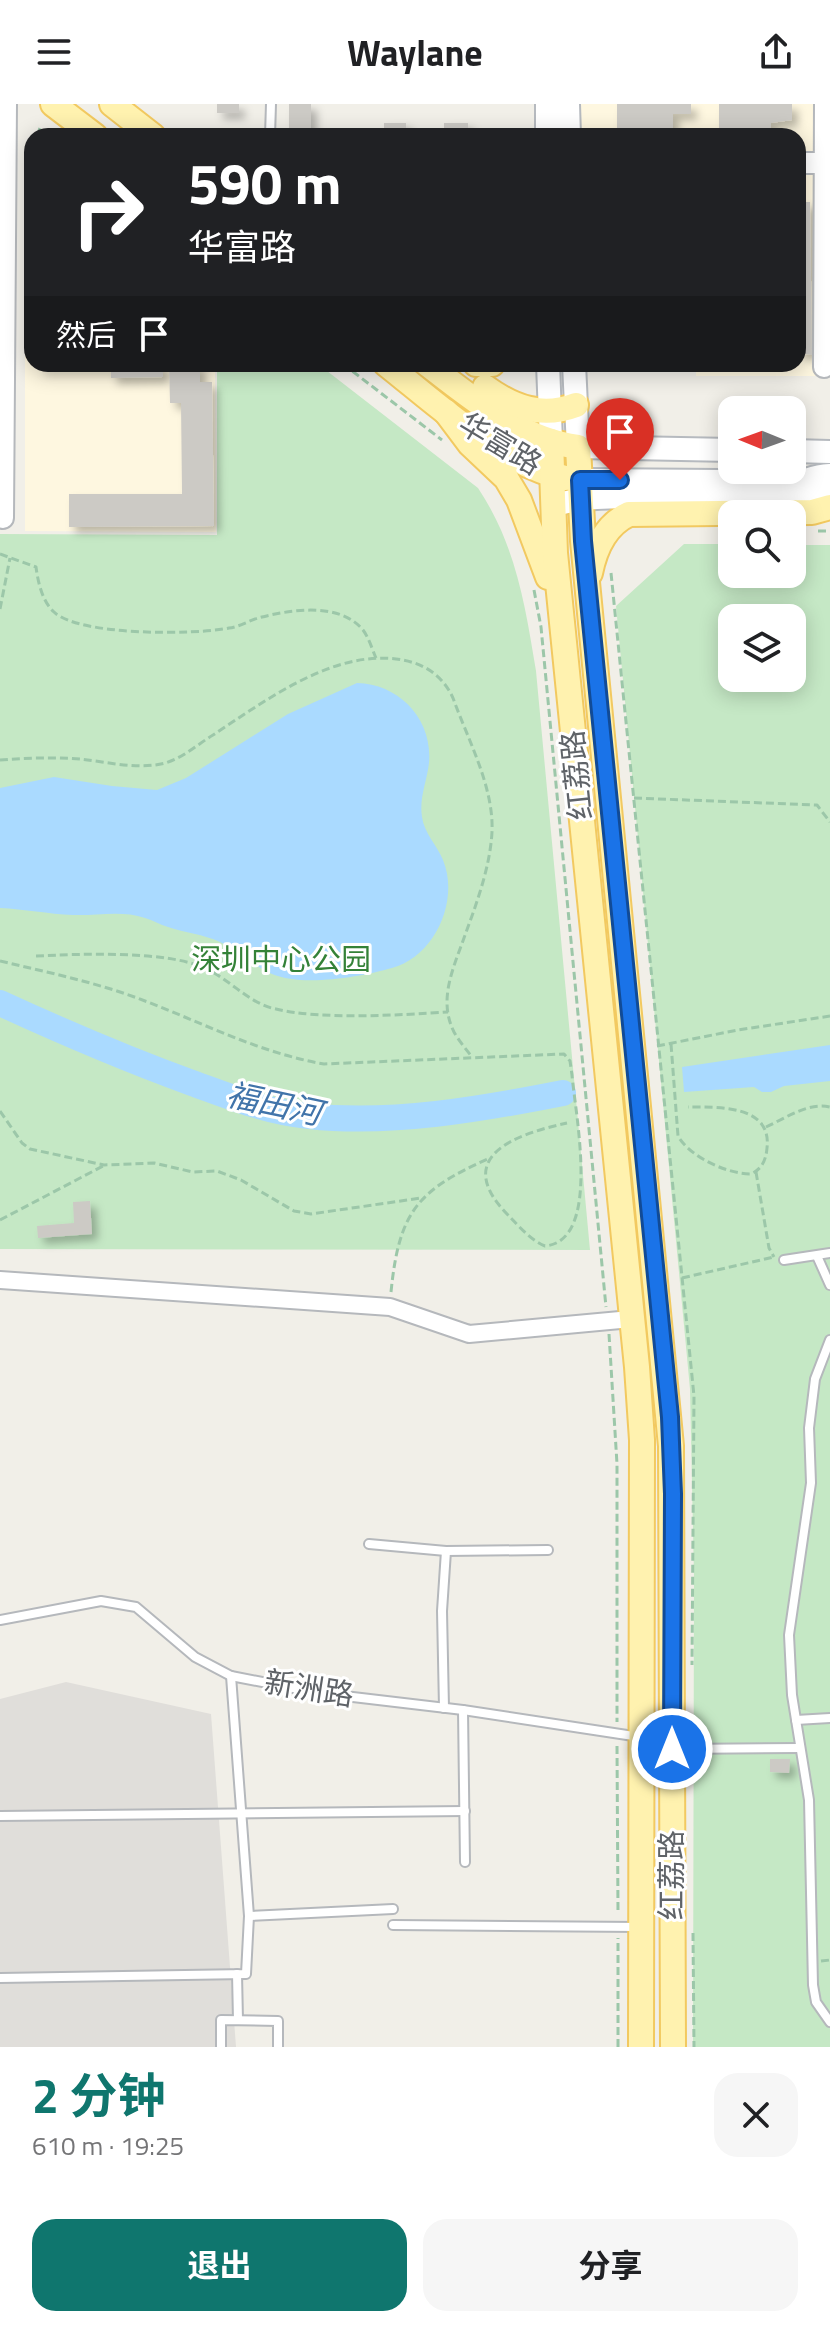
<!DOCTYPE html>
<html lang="zh">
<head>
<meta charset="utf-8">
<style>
	body { margin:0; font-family:"Titillium Web","Noto Sans SC",sans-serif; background:#f6f6f6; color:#202124; height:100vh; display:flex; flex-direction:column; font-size:30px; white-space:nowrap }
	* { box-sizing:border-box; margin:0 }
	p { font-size:26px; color:#757577 }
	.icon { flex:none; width:44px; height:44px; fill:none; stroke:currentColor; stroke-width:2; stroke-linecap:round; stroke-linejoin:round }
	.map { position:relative; height:1943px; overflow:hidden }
	.sheet { display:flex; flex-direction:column; background:#fff; flex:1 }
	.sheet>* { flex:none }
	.banner { position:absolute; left:24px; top:24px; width:782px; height:244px; border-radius:24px; box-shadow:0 4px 20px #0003; background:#202124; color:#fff; overflow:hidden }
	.needle { width:52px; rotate:271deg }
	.tools { position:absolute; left:718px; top:292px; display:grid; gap:16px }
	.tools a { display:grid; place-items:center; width:88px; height:88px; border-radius:16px; background:#fff; box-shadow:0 4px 20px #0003; font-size:40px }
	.pin { position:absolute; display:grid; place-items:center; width:68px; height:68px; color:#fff; margin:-82px -34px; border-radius:50% 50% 50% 0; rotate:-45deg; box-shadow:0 0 8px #0007 }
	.pin .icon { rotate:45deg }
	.me { position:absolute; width:88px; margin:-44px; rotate:0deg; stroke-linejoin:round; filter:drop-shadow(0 0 6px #0008) }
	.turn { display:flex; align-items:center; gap:28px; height:168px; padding:0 32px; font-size:36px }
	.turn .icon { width:104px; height:104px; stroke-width:2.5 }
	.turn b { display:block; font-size:56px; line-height:68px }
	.then { display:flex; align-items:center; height:76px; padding:0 32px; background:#0003; gap:16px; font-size:30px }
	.round { display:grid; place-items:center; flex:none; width:84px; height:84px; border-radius:24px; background:#f6f6f6 }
	.summary { display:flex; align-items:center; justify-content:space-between; height:136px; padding:0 32px }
	h1 { font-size:48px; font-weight:700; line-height:60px; color:#0f766e }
	.primary-button { display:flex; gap:16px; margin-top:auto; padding:16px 32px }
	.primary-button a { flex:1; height:92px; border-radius:24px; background:#0f766e; color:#fff; font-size:32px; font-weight:700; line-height:92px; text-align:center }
	.primary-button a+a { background:#f6f6f6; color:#202124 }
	header { display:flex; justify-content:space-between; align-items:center; height:104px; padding:0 32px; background:#fff; font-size:36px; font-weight:700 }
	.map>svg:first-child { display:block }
</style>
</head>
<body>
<header><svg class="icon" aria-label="menu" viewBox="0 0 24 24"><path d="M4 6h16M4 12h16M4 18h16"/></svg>Waylane<svg class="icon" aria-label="share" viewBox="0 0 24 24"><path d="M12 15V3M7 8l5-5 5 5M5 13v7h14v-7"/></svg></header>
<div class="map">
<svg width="830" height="1943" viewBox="0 0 830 1943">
	<defs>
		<filter id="shadow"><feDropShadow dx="6" dy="6" stdDeviation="4" flood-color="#0004"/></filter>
	</defs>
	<rect width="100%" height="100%" fill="#f1efe8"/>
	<g fill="#fef7e0">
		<path d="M581 0H830V272H696V260H798V32H581Z"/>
		<path d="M32 134V260H213L215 262 216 428 25 427V137Z"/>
	</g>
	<path fill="#e0deda" d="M66 1578 211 1610 236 1943H0V1595Z"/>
	<g fill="#c5e8c5" fill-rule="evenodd">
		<path d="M217 260H318L478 384C516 441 525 501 536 567L590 1146 0 1145V430L217 431Z"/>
		<path d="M684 440H732V470H792V441H830V1943H693L694 1473 690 1285 616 502ZM732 514H792V574H732Z"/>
	</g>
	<g fill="#aadaff">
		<path d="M357 579C399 580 433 615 429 659 427 677 419 694 422 713 424 729 437 741 443 756 460 797 434 853 392 864 360 873 303 883 272 870 253 862 238 847 220 838 203 830 185 829 168 823 160 821 153 816 145 814 122 806 96 812 73 811 48 810 24 805 0 804V684L54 673 112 682 157 686 186 674 288 610Z"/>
		<path d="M830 941V977L784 982 771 988H762L754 983 684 988 682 963Z"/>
	</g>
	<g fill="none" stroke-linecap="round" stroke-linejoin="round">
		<path stroke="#aadaff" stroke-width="26" d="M0 899C63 928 126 955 192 979 231 993 267 1008 309 1012 391 1021 482 1005 563 989"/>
	</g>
	<g fill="#cccac5" filter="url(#shadow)">
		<rect x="217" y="0" width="22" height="9"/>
		<path d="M289 0H311V32L289 30Z"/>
		<path d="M617 0H691V10H673V32H617Z"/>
		<path d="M719 0H792V16L771 19V32H719Z"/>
		<rect x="384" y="19" width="22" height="13"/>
		<rect x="444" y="19" width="24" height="13"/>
		<path d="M798 98H810L812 251 798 249Z"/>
		<path d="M39 260H163V273L111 274V264H39Z"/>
		<path d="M169 260H200V278H212L214 422 69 423V390H182L181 299H170Z"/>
		<path d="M90 1097 92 1130 38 1134 37 1122 74 1119 73 1098Z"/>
		<path d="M770 1655H790L789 1669 770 1668Z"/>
	</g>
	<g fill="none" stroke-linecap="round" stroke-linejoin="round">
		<g stroke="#b5b8bc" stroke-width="12">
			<g id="service">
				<path d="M270 32 271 0"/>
				<path d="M817 1152 830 1181"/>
				<path d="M784 1156 830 1149"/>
				<path d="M830 1236 815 1275 809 1324 811 1379 789 1531 792 1591 809 1696 813 1881 816 1898 830 1918"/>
				<path d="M369 1440 446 1447 548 1446"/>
				<path d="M0 1516 101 1497 136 1503 195 1553 231 1572 319 1589 463 1606 640 1633"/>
				<path d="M444 1604 442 1507 446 1447"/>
				<path d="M463 1606 465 1758"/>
				<path d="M796 1616 830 1614"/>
				<path d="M673 1645 800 1644"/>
				<path d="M0 1712 465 1707"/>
				<path d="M249 1812 393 1805"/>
				<path d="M393 1821 640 1823"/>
				<path d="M237 1870 238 1916"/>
				<path d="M0 1874 246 1870 249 1812 231 1572"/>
				<path d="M221 1943V1916L278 1917V1943"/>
			</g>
		</g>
		<g stroke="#b5b8bc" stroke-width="20">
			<path id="minor" d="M0 1176 390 1203 469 1230 631 1215"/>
		</g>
		<g stroke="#b5b8bc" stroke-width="24">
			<g id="tertiary">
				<path d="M798 59H830"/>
				<path d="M824 263 825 0"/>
				<path d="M3 414 6 0"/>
			</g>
		</g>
		<g stroke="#b6babf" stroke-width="26">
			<g id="secondary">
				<path d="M547 0V32"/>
				<path d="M568 0 569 32"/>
				<path d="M548 260 551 337"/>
				<path d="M574 260 578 343 732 346"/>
				<path d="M792 347 830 348"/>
				<path d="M580 376 722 377 751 381 774 389H830"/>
				<path d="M553 402C603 384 687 400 742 396 774 394 798 373 830 371"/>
			</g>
		</g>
		<g stroke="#f2c960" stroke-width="28">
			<g id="primary">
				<path d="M53 0 95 32"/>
				<path d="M112 0 153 32"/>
				<path d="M386 260C438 301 499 359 565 374"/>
				<path d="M427 260C472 294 520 336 578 343L583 437 671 1342 673 1943"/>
				<path d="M476 260H492"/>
				<path d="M485 283C514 304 542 314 576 301"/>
				<path d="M446 308 470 340 506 374 519 396 548 473"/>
				<path d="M551 337 555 449 637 1263 642 1336 641 1943"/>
				<path d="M590 469C595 444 605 421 629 410L812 408 830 403"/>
			</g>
		</g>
		<g stroke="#9cc7a9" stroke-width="3" stroke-dasharray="8 4" stroke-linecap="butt">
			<path d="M38 25 55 32"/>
			<path d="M343 260 442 336"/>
			<path d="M818 427H830"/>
			<path d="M0 450 36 463C38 478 42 497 54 508 79 532 195 531 229 524 239 523 248 517 258 514 289 506 339 497 363 526 369 534 372 545 376 554"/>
			<path d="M611 469 694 1292 692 1561"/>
			<path d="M534 486 541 523 606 1203"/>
			<path d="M0 505 10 454"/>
			<path d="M0 656C26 654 53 653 80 655 107 658 139 666 165 659 183 654 198 640 213 631 265 597 331 547 396 555 422 558 442 570 453 594 468 636 494 683 492 728 490 764 476 801 464 834 453 865 438 896 454 928 459 937 466 945 472 953"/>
			<path d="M634 694 817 701 830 718"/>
			<path d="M36 852C80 850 168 846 207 865 230 876 250 900 276 905 321 916 401 911 448 908"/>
			<path d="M0 857C42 867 85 876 126 890 192 913 254 948 324 960L564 950 570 957 572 971C575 1009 602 1137 545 1142 530 1136 518 1121 507 1110 451 1052 517 1030 567 1019"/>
			<path d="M671 940 678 1032C690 1053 727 1070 751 1070 762 1065 766 1056 767 1044 772 1001 719 1003 688 1003"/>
			<path d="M657 942 738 926 830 912"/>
			<path d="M0 1007 22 1039 30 1045 104 1061 154 1059 193 1068 217 1067 241 1076 294 1107 311 1110 421 1094"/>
			<path d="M766 1023C786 1014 808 998 830 1003"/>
			<path d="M756 1068 769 1144 774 1153"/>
			<path d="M0 1116 103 1062"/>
			<path d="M682 1174 774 1153"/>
			<path d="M391 1188C399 1108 417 1086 490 1054"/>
			<path d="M609 1230 617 1360V1618"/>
			<path d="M617 1642 618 1809"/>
			<path d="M693 1829 694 1943"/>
			<path d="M821 1857 830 1856"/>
			<path d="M618 1943V1834"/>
		</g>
		<use href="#service" stroke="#fff" stroke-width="8"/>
		<use href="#minor" stroke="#fff" stroke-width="16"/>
		<use href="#tertiary" stroke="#fff" stroke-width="20"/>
		<use href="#secondary" stroke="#fff" stroke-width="22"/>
		<use href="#primary" stroke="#fff2af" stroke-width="24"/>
	</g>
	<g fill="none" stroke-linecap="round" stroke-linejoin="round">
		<g stroke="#114b97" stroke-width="20">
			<path id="route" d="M620 376H580L583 437 670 1313 673 1390 672 1645"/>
		</g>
		<use href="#route" stroke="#1a73e8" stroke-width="14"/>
	</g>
	<g text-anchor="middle" stroke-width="6" stroke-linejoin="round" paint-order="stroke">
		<g font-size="30" fill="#5f6368" stroke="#fff">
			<text transform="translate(500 340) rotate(31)" y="10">华富路</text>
			<text transform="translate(577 671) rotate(-96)" y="10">红荔路</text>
			<text transform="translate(309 1585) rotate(9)" y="10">新洲路</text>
			<text transform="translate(672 1771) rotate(-90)" y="10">红荔路</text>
		</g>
		<g font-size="30" fill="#348238" stroke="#fff">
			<text x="281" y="866">深圳中心公园</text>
		</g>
		<g font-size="32" font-style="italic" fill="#4174aa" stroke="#fff">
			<text transform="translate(274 1000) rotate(12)" y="11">福田河</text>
		</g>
	</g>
</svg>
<div class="tools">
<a><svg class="needle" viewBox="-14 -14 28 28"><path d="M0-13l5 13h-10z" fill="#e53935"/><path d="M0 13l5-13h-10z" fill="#757577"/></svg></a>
<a><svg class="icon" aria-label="search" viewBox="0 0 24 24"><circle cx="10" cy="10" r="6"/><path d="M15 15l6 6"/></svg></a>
<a><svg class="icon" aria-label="layers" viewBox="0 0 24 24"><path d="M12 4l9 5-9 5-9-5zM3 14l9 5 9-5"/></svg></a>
</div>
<div class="pin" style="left:620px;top:376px;background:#d93025"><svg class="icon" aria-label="arrive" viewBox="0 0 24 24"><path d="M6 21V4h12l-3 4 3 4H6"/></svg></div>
<svg class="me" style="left:672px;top:1645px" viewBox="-20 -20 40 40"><circle r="17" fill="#1a73e8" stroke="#fff" stroke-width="3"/><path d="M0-11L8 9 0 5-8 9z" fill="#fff"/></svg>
<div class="banner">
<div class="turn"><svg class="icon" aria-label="right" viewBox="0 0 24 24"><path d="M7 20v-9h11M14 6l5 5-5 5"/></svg><div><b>590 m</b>华富路</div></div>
<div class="then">然后<svg class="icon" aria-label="arrive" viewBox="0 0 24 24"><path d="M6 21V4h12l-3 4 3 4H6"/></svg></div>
</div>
</div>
<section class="sheet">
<div class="summary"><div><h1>2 分钟</h1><p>610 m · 19:25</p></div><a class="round"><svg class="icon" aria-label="close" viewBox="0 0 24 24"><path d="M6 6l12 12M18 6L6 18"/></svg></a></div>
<div class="primary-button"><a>退出</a><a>分享</a></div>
</section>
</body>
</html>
